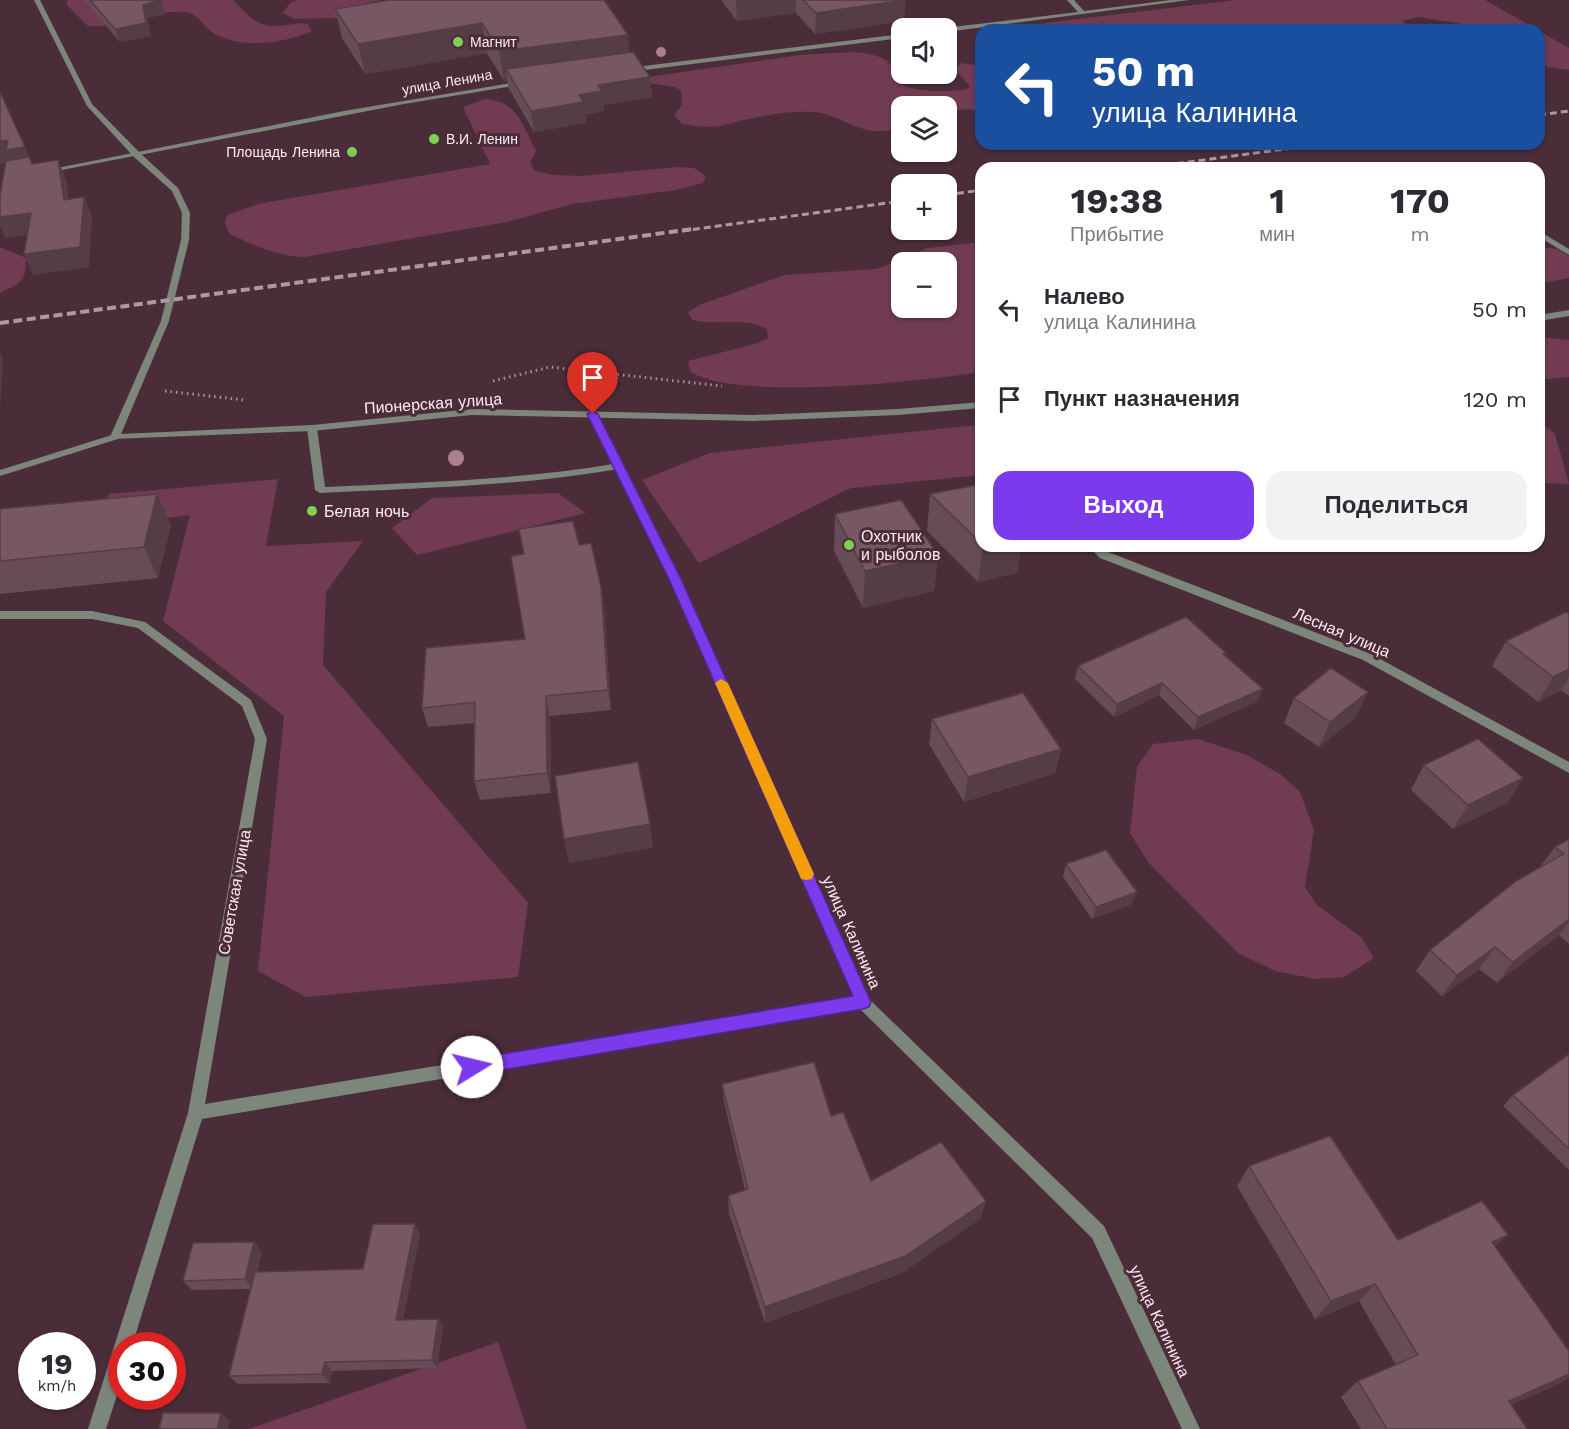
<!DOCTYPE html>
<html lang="ru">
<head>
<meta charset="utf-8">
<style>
	body { margin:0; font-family:"Work Sans",sans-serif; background:#f2f2f3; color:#2b2b33; height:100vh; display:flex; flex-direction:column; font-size:22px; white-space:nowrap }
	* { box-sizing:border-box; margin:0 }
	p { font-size:20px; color:#7c7c81 }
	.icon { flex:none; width:33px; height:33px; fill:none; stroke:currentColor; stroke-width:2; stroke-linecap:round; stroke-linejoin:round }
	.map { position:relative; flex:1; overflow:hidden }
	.side { position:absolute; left:975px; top:162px; width:570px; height:390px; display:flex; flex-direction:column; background:#fff; border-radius:18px; box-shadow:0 2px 4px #0004 }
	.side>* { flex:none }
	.hud { position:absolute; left:975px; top:24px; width:570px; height:126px; border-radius:18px; box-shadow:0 2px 4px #0004; background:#1a4fa0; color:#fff; overflow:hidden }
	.controls { position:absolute; left:891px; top:18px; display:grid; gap:12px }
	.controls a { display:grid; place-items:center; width:66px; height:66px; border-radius:12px; background:#fff; box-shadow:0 2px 4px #0004; font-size:30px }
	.speed { position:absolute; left:18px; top:1332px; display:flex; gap:12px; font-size:30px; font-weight:700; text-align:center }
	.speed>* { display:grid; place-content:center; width:78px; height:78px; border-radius:50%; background:#fff; box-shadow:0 2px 4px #0004; line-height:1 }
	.speed small { font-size:15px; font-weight:400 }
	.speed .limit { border:9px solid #d22; background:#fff; color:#111 }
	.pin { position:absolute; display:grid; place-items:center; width:51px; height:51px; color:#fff; margin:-62px -26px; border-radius:50% 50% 50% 0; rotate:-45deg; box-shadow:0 0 6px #0007 }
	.pin .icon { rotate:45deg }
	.me { position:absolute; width:66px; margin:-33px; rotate:81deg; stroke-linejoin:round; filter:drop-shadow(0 0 4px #0008) }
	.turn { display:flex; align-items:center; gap:21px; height:126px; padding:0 18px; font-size:27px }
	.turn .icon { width:78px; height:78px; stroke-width:2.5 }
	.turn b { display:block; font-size:42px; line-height:51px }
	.eta { display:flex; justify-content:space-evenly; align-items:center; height:102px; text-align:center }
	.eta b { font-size:36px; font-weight:700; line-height:42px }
	.primary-button { display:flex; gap:12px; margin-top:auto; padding:12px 18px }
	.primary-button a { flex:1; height:69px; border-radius:18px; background:#7c3aed; color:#fff; font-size:24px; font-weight:700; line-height:69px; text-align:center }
	.primary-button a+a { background:#f2f2f3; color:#2b2b33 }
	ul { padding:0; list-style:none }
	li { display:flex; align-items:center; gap:18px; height:90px; padding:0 18px }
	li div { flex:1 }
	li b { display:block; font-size:22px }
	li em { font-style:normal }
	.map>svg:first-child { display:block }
</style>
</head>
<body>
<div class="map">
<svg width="1569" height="1429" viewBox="0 0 1569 1429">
	<rect width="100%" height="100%" fill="#4b2d39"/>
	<g fill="#713b52" fill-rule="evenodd">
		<path d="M67 0H233C261 30 262 28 302 23L308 24 312 31C285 43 245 49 217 35 203 29 201 14 184 12 152 10 121 29 88 26L67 5Z"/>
		<path d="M298 0H381L351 7 345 14 337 18 294 19 283 13 290 3Z"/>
		<path d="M1236 0H1485L1538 30H1471L1458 23 1418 17 1402 21 1411 26 1439 30 1032 29 1045 23Z"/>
		<path d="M1539 31 1569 48V70L1548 67 1539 63Z"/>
		<path d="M853 52C865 53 886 55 892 67 896 74 894 79 901 84 916 93 950 92 967 89L970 86 954 69 961 63 981 66V111L968 109 947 112 946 106H902L901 128C893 130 883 132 874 131 852 129 835 113 812 112 780 110 750 119 720 126 708 128 694 126 682 124L674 115 682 105 681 90 674 87 643 82 641 78 800 55Z"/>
		<path d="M485 99C518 101 522 125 536 151L530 162 535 171 554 175 581 176 678 167 694 168 706 176 703 183 676 190 572 204 507 222 304 257C278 256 253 246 229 233L225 222 227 215 258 204 490 164 463 107Z"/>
		<path d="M981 242V372C926 381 731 402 690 371L688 361 755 344 768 338 767 330C747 316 716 326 692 320L688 312 702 304 785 275 877 269 928 248ZM902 262H946V308H902Z"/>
		<path d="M0 247 26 258C26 283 21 282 0 293Z"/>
		<path d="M1539 247 1557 249 1569 256V278L1539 284Z"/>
		<path d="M1539 337 1569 340V377L1539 380Z"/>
		<path d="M1539 421 1555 434 1569 484 1539 483Z"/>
		<path d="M977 425 981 427V475L851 488 699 563 642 480 710 453Z"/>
		<path d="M278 479 266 546 363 541 326 592 323 665 528 903 518 977 306 997 258 971 284 716 163 621 190 515 98 527 109 494Z"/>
		<path d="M558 493 586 513 417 555 392 528 432 498Z"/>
		<path d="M1198 739 1247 755 1280 774 1300 792 1314 830 1305 887 1317 905 1362 938 1374 958 1344 977 1315 979 1275 971 1238 953 1148 862 1130 833 1137 767 1153 744Z"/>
		<path d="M498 1342 527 1429H249Z"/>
	</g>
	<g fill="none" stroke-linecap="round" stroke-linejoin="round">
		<g stroke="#a9919a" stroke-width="3" stroke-dasharray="1.5 4" stroke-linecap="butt">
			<path d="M493 381 550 367 722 386"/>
			<path d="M165 391 244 400"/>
		</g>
		<g fill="#7d867a" fill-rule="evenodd">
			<path d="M1539 231 1569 249V255L1539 237Z"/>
			<path d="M312 425 317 428 325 487C423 482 521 480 619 463L624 466 619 469C520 486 420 488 320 493L315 490 307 428Z"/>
		</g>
		<g fill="#7d867a" fill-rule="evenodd">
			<path d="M1067 0H1074L1084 11 1171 0H1189L946 32V28H944L1078 12Z"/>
			<path d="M902 34V38L628 72 625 70 628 68Z"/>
			<path d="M524 81 526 82V84L404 104 46 173 42 171 344 111Z"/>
			<path d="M593 411 598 414 680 579 868 998 1104 1226 1200 1429H1182L1092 1238 860 1009 202 1119 132 1346H122V1380L106 1429H88L188 1113 255 739 242 706 138 628 92 619H0V611H92L145 622 251 700 267 739 205 1104 854 997 670 579 588 414Z"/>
			<path d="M115 434 118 435V439L0 476V470Z"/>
			<path d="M1088 546H1100L1108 552 1371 654 1569 762V773L1363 660 1100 558Z"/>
		</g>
		<g fill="#7d867a" fill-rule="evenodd">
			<path d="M34 0H40L92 104 140 153 178 188 190 213 189 240 169 321 121 434 312 425 472 409 753 415 898 409 981 402V408L898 415 753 421 472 415 312 431 112 439 110 437 161 321 181 240 182 213 172 191 134 157 87 106Z"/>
			<path d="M1569 310V316L1539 321V315Z"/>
		</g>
		<g stroke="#b098a1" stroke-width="3" stroke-dasharray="7 4" stroke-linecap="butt">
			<path d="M1539 115 1569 111"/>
			<path d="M1144 168 1322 144"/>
			<path d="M946 195 981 190"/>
			<path d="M682 231 902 201"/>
		</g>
		<path stroke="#b098a1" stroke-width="4" stroke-dasharray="9 4.5" stroke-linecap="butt" d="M0 323 693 229"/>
	</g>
	<g fill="#ab7e90">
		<circle cx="661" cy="52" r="5"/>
		<circle cx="456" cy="458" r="8"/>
	</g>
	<g fill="#674b56">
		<path d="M84 0H161L165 14 147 18 151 36 120 42Z"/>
		<path d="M721 0H905L904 21 815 34 796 13 737 21Z"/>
		<path d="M335 9 628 35 629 53 650 77 652 97 603 105 604 111 586 114V123L534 132 509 89 507 81H504L487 53 365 74 342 38Z"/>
		<path d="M981 484V546H1021L1017 573 978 582 927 531 930 494Z"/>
		<path d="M0 509 171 525 158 578 0 594Z"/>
		<path d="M835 514 938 555 934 591 863 608 834 551Z"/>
		<path d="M579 545 601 587 604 608 611 710 550 716 551 793 480 800 474 781 475 723 428 727 422 708 525 639Z"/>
		<path d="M1569 614V696L1561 690 1538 702 1492 666 1506 641Z"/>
		<path d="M1225 656 1258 701 1194 730 1159 695 1114 717 1075 679 1078 666Z"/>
		<path d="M1294 698 1356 717 1319 747 1284 723Z"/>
		<path d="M932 719 1061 749 1055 773 964 802 929 744Z"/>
		<path d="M1424 765 1523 778 1507 803 1453 829 1411 790Z"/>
		<path d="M1569 839V944L1559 935 1497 983 1479 969 1442 996 1416 971 1430 950 1539 868 1555 847Z"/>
		<path d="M1066 864 1132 904 1092 919 1063 877Z"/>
		<path d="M1569 1054V1170L1503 1106 1513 1095Z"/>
		<path d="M722 1084 831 1116 871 1181 981 1218 902 1273 765 1323 729 1213 728 1196 745 1190 724 1102Z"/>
		<path d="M1249 1166 1398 1240 1495 1247 1569 1351V1377L1558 1384 1511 1405 1527 1429H1361L1341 1397 1358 1381 1396 1365 1359 1301 1315 1319 1237 1186Z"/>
		<path d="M420 1234 403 1319H438L443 1327 437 1368 332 1371 330 1383 238 1384 229 1376 251 1289 192 1290 183 1281 254 1242 262 1252 257 1272 363 1269Z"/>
	</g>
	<g fill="#543d46">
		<path d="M161 0 165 14 147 18 151 36 120 42 115 29 143 5Z"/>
		<path d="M741 0H796V13L737 21 736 1Z"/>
		<path d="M905 0 904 21 815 34 816 13Z"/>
		<path d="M482 23 487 53 365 74 358 44Z"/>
		<path d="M628 35 630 64 506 69 507 81H504L499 51Z"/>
		<path d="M650 77 652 97 603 105 604 111 586 114V123L534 132 531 111 579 95 598 85Z"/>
		<path d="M8 140 25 147 34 168 12 162 0 164V141Z"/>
		<path d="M58 160 66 179 72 220 64 200Z"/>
		<path d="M84 197 92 217 89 267 33 275 24 254Z"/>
		<path d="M31 213 40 233 5 238 0 226V217Z"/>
		<path d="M0 352 3 358 0 411Z"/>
		<path d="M157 494 171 525 158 578 144 547Z"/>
		<path d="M983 546H1021L1017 573 978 582Z"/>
		<path d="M938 555 934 591 863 608 865 571Z"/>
		<path d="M601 587 604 608 611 710 608 690Z"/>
		<path d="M1569 669V677L1561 690 1538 702 1553 677Z"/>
		<path d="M1162 683 1159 695 1114 717 1117 704Z"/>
		<path d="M1263 689 1258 701 1194 730 1198 717Z"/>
		<path d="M1368 692 1356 717 1319 747 1330 722Z"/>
		<path d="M546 696 550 716 551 793 547 773Z"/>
		<path d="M1061 749 1055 773 964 802 968 777Z"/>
		<path d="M1523 778 1507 803 1453 829 1468 805Z"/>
		<path d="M650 824 653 848 569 863 564 839Z"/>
		<path d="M1137 892 1132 904 1092 919 1096 907Z"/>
		<path d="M1569 919V922L1559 935 1497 983 1513 962Z"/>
		<path d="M1495 947 1479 969 1442 996 1457 975Z"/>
		<path d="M986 1201 981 1218 902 1273 765 1323V1307Z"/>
		<path d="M415 1224 420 1234 401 1328 396 1320Z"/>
		<path d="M1508 1235 1488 1253 1492 1242Z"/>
		<path d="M254 1242 262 1252 253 1289 245 1279Z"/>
		<path d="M1375 1284 1359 1301 1315 1319 1331 1301Z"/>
		<path d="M438 1319 443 1327 437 1368 432 1360Z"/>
		<path d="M325 1362 332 1371 330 1383 322 1374Z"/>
		<path d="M1569 1374V1377L1558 1384 1487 1416 1509 1401Z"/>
		<path d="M221 1413 230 1421 228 1429H217Z"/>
	</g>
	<g fill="#785764" stroke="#543d46" stroke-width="1.5">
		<path d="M90 0H161L143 5 146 23 115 29Z"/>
		<path d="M390 0H604L628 35 499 51 482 23 358 44 335 9Z"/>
		<path d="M803 0H905L816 13Z"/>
		<path d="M633 52 650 77 598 85 602 91 579 95 584 102 531 111 506 69Z"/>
		<path d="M0 92 25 147 6 150 8 140 0 141Z"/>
		<path d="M29 157 32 164 58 160 64 200 84 197 80 247 24 254 31 213 0 217V195L6 161Z"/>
		<path d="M981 484V543L930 494Z"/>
		<path d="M157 494 144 547 0 561V509Z"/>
		<path d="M901 500 938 555 865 571 835 514Z"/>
		<path d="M573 521 579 545 591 543 601 587 608 690 546 696 547 773 474 781 475 702 422 708 426 648 525 639 511 556 524 554 519 529Z"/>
		<path d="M1566 612 1569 614V669L1553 677 1506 641Z"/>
		<path d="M1186 617 1226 653 1223 654 1263 689 1198 717 1162 683 1117 704 1078 666Z"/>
		<path d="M1331 668 1368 692 1330 722 1294 698Z"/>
		<path d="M1023 693 1061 749 968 777 932 719Z"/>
		<path d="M1478 739 1523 778 1468 805 1424 765Z"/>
		<path d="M638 762 650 824 564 839 555 776Z"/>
		<path d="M1569 839V919L1513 962 1495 947 1457 975 1430 950 1516 881 1564 854 1555 847Z"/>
		<path d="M1106 850 1137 892 1096 907 1066 864Z"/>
		<path d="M1569 1054V1149L1513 1095Z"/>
		<path d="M814 1062 831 1116 843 1112 871 1181 941 1142 986 1201 905 1256 765 1307 728 1196 748 1189 722 1084Z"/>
		<path d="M1330 1136 1398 1240 1482 1201 1508 1235 1492 1242 1569 1351V1374L1509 1401 1527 1429H1387L1358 1381 1418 1355 1375 1284 1331 1301 1249 1166Z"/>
		<path d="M373 1224H415L396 1320 438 1319 432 1360 325 1362 322 1374 229 1376 255 1272 363 1269Z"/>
		<path d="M254 1242 245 1279 183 1281 193 1243Z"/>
		<path d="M163 1413H221L217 1429H159Z"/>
	</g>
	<path fill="#7c3aed" stroke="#51269a" stroke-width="1.5" d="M593 411 598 414 681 579 871 1002 869 1007 863 1009 472 1075 466 1072 464 1067 466 1061 472 1059 853 996 669 579 587 414Z"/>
	<path fill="#f59e0b" d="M721 679 728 683 814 874 812 879 806 880 801 879 799 874 715 683Z"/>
	<g fill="#7fd052" stroke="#4b2d39" stroke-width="2">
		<circle cx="458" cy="42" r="6"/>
		<circle cx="434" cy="139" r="6"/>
		<circle cx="352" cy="152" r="6"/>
		<circle cx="312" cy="511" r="6"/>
		<circle cx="849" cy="545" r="6"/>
	</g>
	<g text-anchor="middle" stroke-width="6" stroke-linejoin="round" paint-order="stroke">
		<g font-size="14" fill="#feeaf1" stroke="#4b2d39" text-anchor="start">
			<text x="470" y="47">Магнит</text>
			<text x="446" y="144">В.И. Ленин</text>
			<text x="340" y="157" text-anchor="end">Площадь Ленина</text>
		</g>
		<g font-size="14" fill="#feeaf1" stroke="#4b2d39">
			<text transform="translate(447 82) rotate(-10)" y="5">улица Ленина</text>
		</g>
		<g font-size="16" fill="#feeaf1" stroke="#4b2d39">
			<text transform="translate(433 403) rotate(-4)" y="6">Пионерская улица</text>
			<text transform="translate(1342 632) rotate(23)" y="6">Лесная улица</text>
			<text transform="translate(234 892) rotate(-80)" y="6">Советская улица</text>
			<text transform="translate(852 932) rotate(66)" y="6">улица Калинина</text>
			<text transform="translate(1160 1321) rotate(65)" y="6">улица Калинина</text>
		</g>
		<g font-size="16" fill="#feeaf1" stroke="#4b2d39" text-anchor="start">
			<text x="324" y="517">Белая ночь</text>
			<text x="861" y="542">Охотник<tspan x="861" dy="18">и рыболов</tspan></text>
		</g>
	</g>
</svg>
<div class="controls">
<a><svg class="icon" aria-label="sound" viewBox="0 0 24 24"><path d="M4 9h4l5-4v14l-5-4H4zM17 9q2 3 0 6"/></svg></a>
<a><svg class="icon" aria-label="layers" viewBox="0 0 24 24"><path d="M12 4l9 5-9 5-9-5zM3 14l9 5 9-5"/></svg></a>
<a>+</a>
<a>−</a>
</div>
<div class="speed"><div>19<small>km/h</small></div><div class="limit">30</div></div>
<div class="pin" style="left:593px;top:414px;background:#d93025"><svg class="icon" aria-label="arrive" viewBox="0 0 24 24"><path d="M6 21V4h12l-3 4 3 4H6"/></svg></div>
<svg class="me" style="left:472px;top:1067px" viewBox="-20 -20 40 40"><circle r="19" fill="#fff"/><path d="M0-13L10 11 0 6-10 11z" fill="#7c3aed"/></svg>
<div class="hud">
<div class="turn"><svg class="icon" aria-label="left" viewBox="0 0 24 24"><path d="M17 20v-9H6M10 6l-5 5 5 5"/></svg><div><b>50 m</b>улица Калинина</div></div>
</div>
<section class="side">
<div class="eta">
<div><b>19:38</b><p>Прибытие</p></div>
<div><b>1</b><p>мин</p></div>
<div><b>170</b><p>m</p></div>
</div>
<ul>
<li><svg class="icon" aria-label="left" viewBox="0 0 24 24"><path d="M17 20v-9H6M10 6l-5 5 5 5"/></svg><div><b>Налево</b><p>улица Калинина</p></div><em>50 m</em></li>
<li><svg class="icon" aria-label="arrive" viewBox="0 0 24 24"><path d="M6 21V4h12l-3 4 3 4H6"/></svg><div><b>Пункт назначения</b></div><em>120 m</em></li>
</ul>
<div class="primary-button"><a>Выход</a><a>Поделиться</a></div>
</section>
</div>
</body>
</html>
